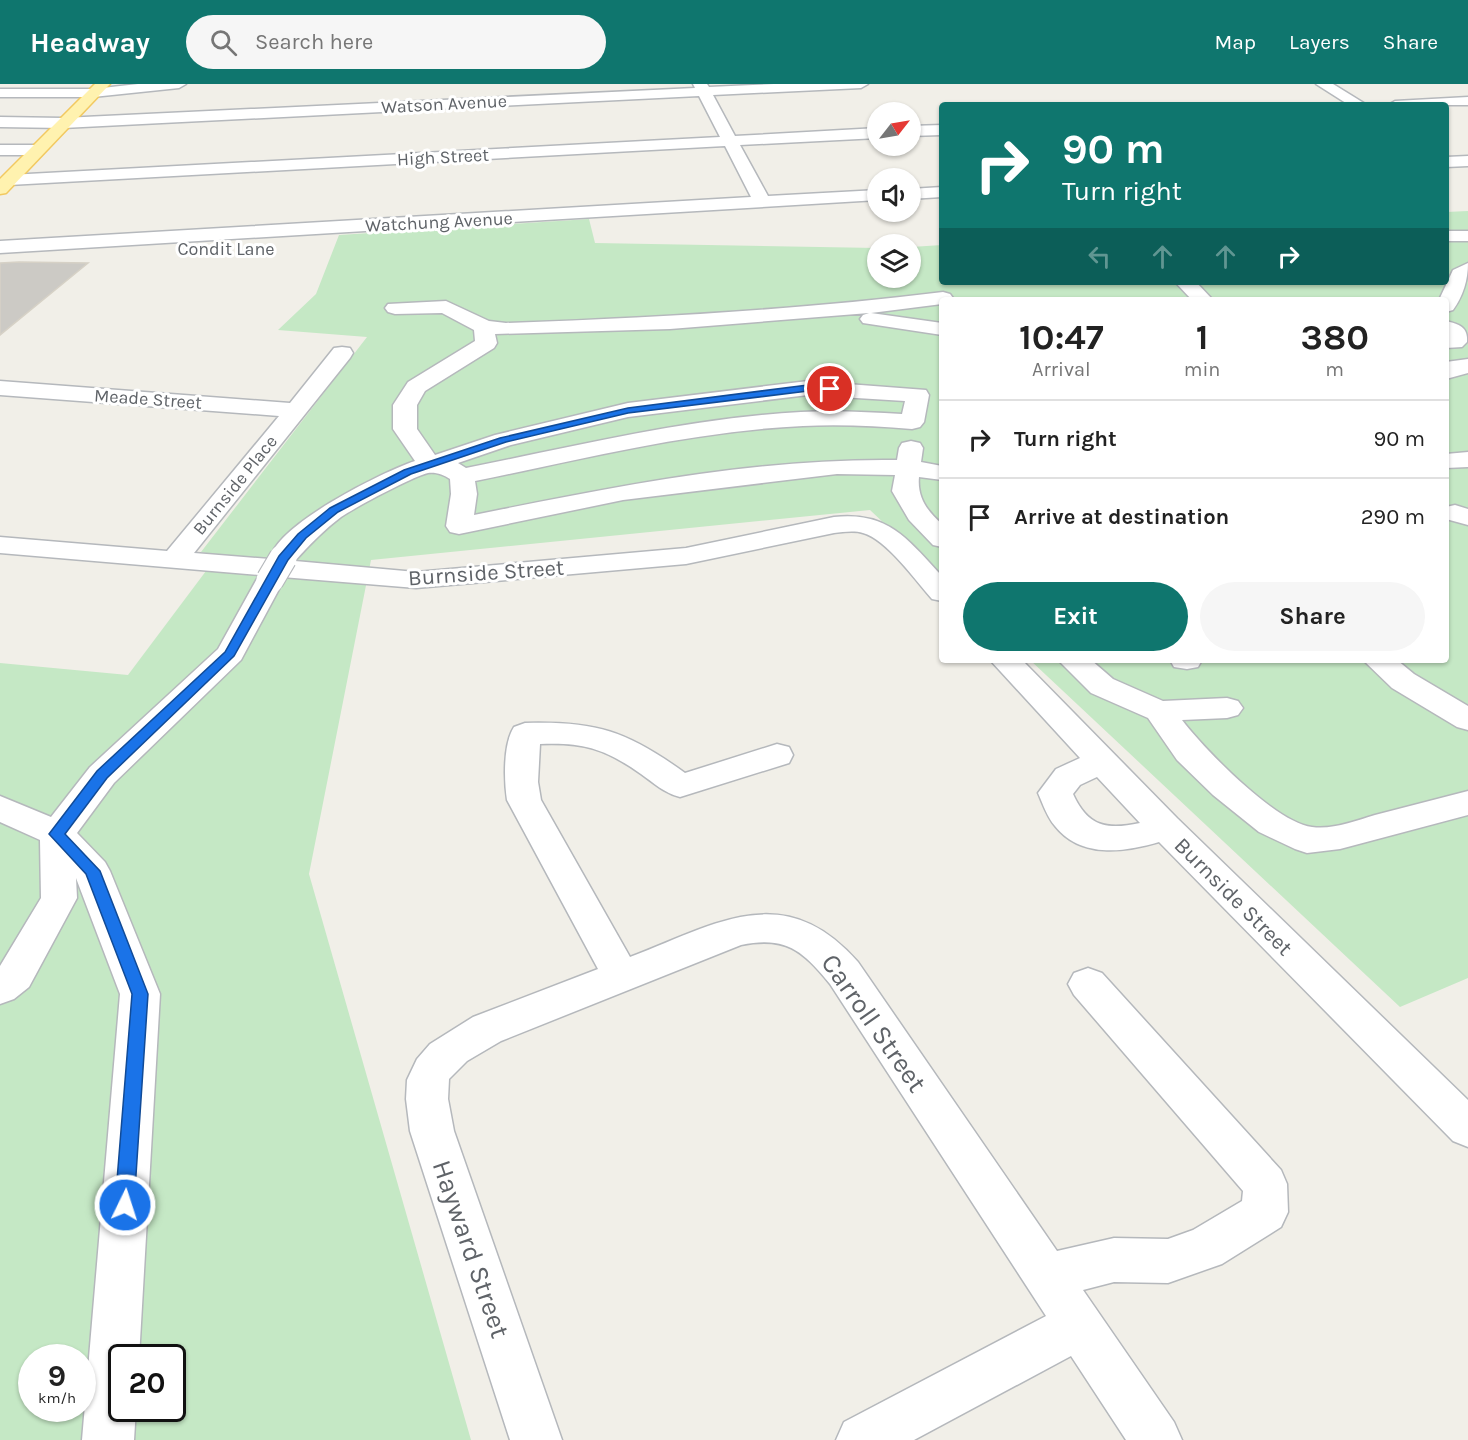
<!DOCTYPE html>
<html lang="en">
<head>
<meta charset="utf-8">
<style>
	body { margin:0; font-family:Karla,sans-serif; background:#f6f6f6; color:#222; height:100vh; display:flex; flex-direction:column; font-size:22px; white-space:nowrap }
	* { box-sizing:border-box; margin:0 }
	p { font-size:20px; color:#767676 }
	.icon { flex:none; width:33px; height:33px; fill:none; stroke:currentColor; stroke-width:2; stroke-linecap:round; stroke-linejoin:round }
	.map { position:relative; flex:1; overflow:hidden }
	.side { position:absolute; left:939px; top:213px; width:510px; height:366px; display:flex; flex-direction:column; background:#fff; border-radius:6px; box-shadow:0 2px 4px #0004 }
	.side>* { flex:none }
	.banner { position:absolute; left:939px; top:18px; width:510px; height:183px; border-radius:6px; box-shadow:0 2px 4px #0004; background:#0f766e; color:#fff; overflow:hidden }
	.needle { width:39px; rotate:59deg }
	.buttons { position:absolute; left:867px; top:18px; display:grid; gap:12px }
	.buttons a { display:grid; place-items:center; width:54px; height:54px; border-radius:50%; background:#fff; box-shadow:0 2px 4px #0004; font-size:30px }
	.speed { position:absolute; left:18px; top:1260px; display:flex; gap:12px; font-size:30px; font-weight:700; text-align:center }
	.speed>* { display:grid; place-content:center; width:78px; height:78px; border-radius:50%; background:#fff; box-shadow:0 2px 4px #0004; line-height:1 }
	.speed small { font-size:15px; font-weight:400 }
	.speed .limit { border:3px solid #111; border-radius:9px; background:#fff; color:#111 }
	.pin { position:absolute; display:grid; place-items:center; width:51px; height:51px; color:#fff; margin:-26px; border:3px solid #fff; border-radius:50%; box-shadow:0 2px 6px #0007 }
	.me { position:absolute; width:66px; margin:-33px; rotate:4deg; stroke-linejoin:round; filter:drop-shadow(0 0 4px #0008) }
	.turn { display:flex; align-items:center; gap:21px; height:126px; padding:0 24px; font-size:27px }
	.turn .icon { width:78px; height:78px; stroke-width:2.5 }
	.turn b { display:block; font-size:42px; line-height:51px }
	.lanes { display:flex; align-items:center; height:57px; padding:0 24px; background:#0003; justify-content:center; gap:30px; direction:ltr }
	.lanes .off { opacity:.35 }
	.eta { display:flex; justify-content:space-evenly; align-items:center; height:102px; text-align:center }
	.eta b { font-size:36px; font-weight:700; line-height:42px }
	.primary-button { display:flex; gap:12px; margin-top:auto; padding:12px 24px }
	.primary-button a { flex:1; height:69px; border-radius:36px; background:#0f766e; color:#fff; font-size:24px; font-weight:700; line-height:69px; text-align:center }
	.primary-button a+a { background:#f6f6f6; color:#222 }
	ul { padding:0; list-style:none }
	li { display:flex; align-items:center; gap:18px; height:78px; padding:0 24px; border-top:2px solid #e0e0e0 }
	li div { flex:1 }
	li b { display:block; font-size:22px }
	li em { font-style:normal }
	header { display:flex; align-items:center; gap:36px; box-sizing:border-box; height:84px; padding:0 30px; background:#0f766e; color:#fff }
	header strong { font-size:28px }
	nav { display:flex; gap:33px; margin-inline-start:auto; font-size:21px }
	.search { width:420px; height:54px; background:#f6f6f6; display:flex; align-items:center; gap:15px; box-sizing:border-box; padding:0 21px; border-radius:33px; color:#767676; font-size:22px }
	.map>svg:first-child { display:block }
</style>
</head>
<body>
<header>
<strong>Headway</strong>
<div class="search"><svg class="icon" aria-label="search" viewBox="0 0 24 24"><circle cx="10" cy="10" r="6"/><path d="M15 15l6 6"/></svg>Search here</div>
<nav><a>Map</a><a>Layers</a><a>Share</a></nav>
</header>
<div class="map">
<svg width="1468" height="1356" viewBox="0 0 1468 1356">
	<rect width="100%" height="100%" fill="#f1efe8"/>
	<path fill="#c5e8c5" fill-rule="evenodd" d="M1468 127V894L1400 923 1030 576H1446V216H942V494L870 426 371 476 309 790 471 1356H0V579L128 591 218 471 201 468 367 253 278 246 316 210 339 151 589 135 595 159 877 164 878 194H910L911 163 942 161V198H1446V128ZM32 1274H82V1324H32ZM122 1274H172V1324H122Z"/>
	<path fill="#cccac5" stroke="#d6d1c6" stroke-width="1.5" d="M0 179 19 178 88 179 0 251Z"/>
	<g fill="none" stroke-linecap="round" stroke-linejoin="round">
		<g stroke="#b5b8bc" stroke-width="3">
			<g id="minor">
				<path d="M138 0H186L179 4 93 13H0V5H93Z"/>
				<path d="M693 0H707L709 3 774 0H868L861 4 713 11 735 52 878 44V54L740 61 768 112 878 106V116L0 169V157L751 113 725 62 9 101 1 96 9 91 720 53 699 12 63 44 0 43V33L63 34 695 4Z"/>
				<path d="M1316 0H1333L1367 21H1349Z"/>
				<path d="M1468 13V21H1388L1395 17Z"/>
				<path d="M942 41V51L910 52V42Z"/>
				<path d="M0 61H37L45 66 37 71H0Z"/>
				<path d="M1468 72V82L1446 83V73Z"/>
				<path d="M942 103V113L910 115V105Z"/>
				<rect x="1446" y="147" width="22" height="10"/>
				<path d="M1468 179C1468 196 1463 212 1453 226L1446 228V216H1439L1453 186Z"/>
				<path d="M1175 198H1196L1213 216H1192Z"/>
				<path d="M943 208 950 210 953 214 952 216H942V220L871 229 942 239V251L863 239 860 235 863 231 869 229 670 245 495 250 497 259 494 264 425 307 417 321V345L435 371 495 351 628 319 808 297 926 306 929 311 924 338 920 343 912 345C876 342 839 340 803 342 693 347 583 375 475 397L477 410 474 431C612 403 755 374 897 376L899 364 902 359 911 357 920 359 923 364 921 378 942 382V396L919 393C917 413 927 427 942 440V463L933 461 909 436 892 407 895 391 837 390 623 416 459 450 450 448 446 442 451 410 450 395C444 391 436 388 428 389 412 393 356 423 341 433 324 446 309 461 295 477L416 488 686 464 834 433C889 427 908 456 942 492V517L932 515C916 497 886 455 863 449 854 446 843 448 834 449L686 480 416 504 282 493 284 496 241 576 114 699 77 749 105 778 110 787 160 910 139 1274H122V1324H136L134 1356H82L120 910 76 794 77 814 29 903 14 915 0 920V882L41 814 40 756 0 738V712L51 733 90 683 218 565 259 491 0 469V453L167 467 279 332 0 311V297L290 319 334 264 342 263 350 264 353 269 350 274 194 469 270 475C276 441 382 388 415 377L393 345V321L408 298 475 257 474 246 442 229 395 230 388 228 385 224 388 220 446 217 489 237 506 239C652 234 798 226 943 208ZM808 311 905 317 902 330C869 328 835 326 801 328 688 334 577 362 466 384L458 379 511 361 628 333Z"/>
				<path d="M1446 237C1459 240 1468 243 1467 258L1462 263 1446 264Z"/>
				<path d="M1468 275V289L1446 295V278Z"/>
				<path d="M1468 368V383L1446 384V370Z"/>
				<path d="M1455 421 1468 425V441L1446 435V423Z"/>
				<path d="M990 576H1022L1177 734 1468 1016V1063L1453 1057 1159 758C1125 768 1081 775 1055 742 1047 733 1043 720 1038 709L1056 685 1080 674ZM1097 693 1140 739C1107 746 1088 743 1073 710L1080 701Z"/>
				<path d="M1058 576H1091L1113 595 1163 617 1227 614 1238 617 1243 624 1238 631 1227 634 1182 636C1204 665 1276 739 1312 743 1332 746 1355 737 1375 731 1406 723 1437 715 1468 707V731L1340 765 1307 769 1295 765 1259 748 1213 711 1177 676 1148 634 1091 609Z"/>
				<path d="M1170 576H1202L1198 583 1187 585 1174 583Z"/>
				<path d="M1363 576H1397L1414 590 1468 622V646L1457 643 1392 604Z"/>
				<path d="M525 639C596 637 627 647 685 689L777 660 789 663 793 671 789 679 680 713C664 709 654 699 641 690 606 665 583 658 540 660L538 698 541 716 630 873C716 840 784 794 858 878L1057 1167 1114 1154 1168 1155 1193 1146 1242 1117 1243 1107 1074 911 1068 900 1074 889 1088 884 1102 889 1281 1086 1287 1100 1288 1128 1281 1143 1222 1180 1168 1199 1114 1198 1083 1206 1174 1338 1182 1356H1126L1071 1272 914 1356H836L844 1338 1046 1232 830 900C802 866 786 852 741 861L501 957 467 977 449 995 448 1015 454 1047 562 1356H510L410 1047 406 1015 407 996 417 975 430 960 473 933 598 885 507 716C504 696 503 660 514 643Z"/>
			</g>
		</g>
		<g stroke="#f2c960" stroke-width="3">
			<path id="major" d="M95 0H110L6 109 0 110V95Z"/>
		</g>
		<use href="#minor" fill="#fff" fill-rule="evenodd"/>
		<use href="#major" fill="#fff2af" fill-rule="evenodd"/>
		<g stroke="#b5b8bc" stroke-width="29" stroke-linecap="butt">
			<path id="minor-bridge" d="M270 496 283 474"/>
		</g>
		<use href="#minor-bridge" stroke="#fff" stroke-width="27"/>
	</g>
	<path fill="#1a73e8" stroke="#114b97" stroke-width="1.5" d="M808 301 830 302 835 305 830 308 808 307 628 329 506 358 411 390 338 428 306 454 288 476 234 572 107 694 65 750 100 787 148 910 134 1121 131 1127 125 1130 118 1127 115 1121 132 910 86 790 49 750 97 687 225 568 279 472 298 450 330 424 404 386 500 354 628 324Z"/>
	<g text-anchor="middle" stroke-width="6" stroke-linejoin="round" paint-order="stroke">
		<g font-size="18" fill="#5f6368" stroke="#fff">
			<text transform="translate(444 20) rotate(-3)" y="6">Watson Avenue</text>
			<text transform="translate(443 73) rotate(-3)" y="6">High Street</text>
			<text transform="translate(439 138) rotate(-3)" y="6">Watchung Avenue</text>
			<text x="226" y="171">Condit Lane</text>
			<text transform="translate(148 315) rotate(4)" y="6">Meade Street</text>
			<text transform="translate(235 401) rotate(-51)" y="6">Burnside Place</text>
		</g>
		<g font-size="22" fill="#5f6368" stroke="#fff">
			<text transform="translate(486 488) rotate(-4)" y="8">Burnside Street</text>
			<text transform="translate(1234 812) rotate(45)" y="8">Burnside Street</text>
		</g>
		<g font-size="27" fill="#5f6368" stroke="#fff">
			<text transform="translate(874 939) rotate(55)" y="9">Carroll Street</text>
			<text transform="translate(471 1165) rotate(71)" y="9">Hayward Street</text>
		</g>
	</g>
</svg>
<div class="buttons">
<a><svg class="needle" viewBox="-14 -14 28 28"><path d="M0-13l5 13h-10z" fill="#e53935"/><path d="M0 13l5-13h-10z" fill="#767676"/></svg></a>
<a><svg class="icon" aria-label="sound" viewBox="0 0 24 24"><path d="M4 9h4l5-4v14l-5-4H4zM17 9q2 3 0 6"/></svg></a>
<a><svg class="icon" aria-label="layers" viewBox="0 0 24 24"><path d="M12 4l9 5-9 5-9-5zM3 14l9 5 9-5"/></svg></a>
</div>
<div class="speed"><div>9<small>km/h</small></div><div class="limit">20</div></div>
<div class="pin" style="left:830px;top:305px;background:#d93025"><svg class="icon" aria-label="arrive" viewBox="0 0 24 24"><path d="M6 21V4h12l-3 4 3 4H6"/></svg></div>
<svg class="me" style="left:125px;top:1121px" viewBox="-20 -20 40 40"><circle r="17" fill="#1a73e8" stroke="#fff" stroke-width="3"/><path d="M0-11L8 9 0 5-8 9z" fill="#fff"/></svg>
<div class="banner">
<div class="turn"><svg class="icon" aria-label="right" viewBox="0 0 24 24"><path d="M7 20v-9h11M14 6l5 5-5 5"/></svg><div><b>90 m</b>Turn right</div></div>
<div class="lanes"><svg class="icon off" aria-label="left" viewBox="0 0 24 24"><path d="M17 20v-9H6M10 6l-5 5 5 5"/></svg><svg class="icon off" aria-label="ahead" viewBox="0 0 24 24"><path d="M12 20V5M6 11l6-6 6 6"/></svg><svg class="icon off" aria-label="ahead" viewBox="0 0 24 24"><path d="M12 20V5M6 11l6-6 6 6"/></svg><svg class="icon" aria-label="right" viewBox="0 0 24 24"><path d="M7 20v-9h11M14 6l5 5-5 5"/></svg></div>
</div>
<section class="side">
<div class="eta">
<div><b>10:47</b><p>Arrival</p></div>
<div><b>1</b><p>min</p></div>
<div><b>380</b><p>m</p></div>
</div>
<ul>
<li><svg class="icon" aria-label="right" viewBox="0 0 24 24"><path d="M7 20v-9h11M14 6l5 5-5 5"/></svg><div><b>Turn right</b></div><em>90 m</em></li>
<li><svg class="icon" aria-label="arrive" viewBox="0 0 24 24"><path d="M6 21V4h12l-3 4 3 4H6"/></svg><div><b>Arrive at destination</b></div><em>290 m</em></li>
</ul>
<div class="primary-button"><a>Exit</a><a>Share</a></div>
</section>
</div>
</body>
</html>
